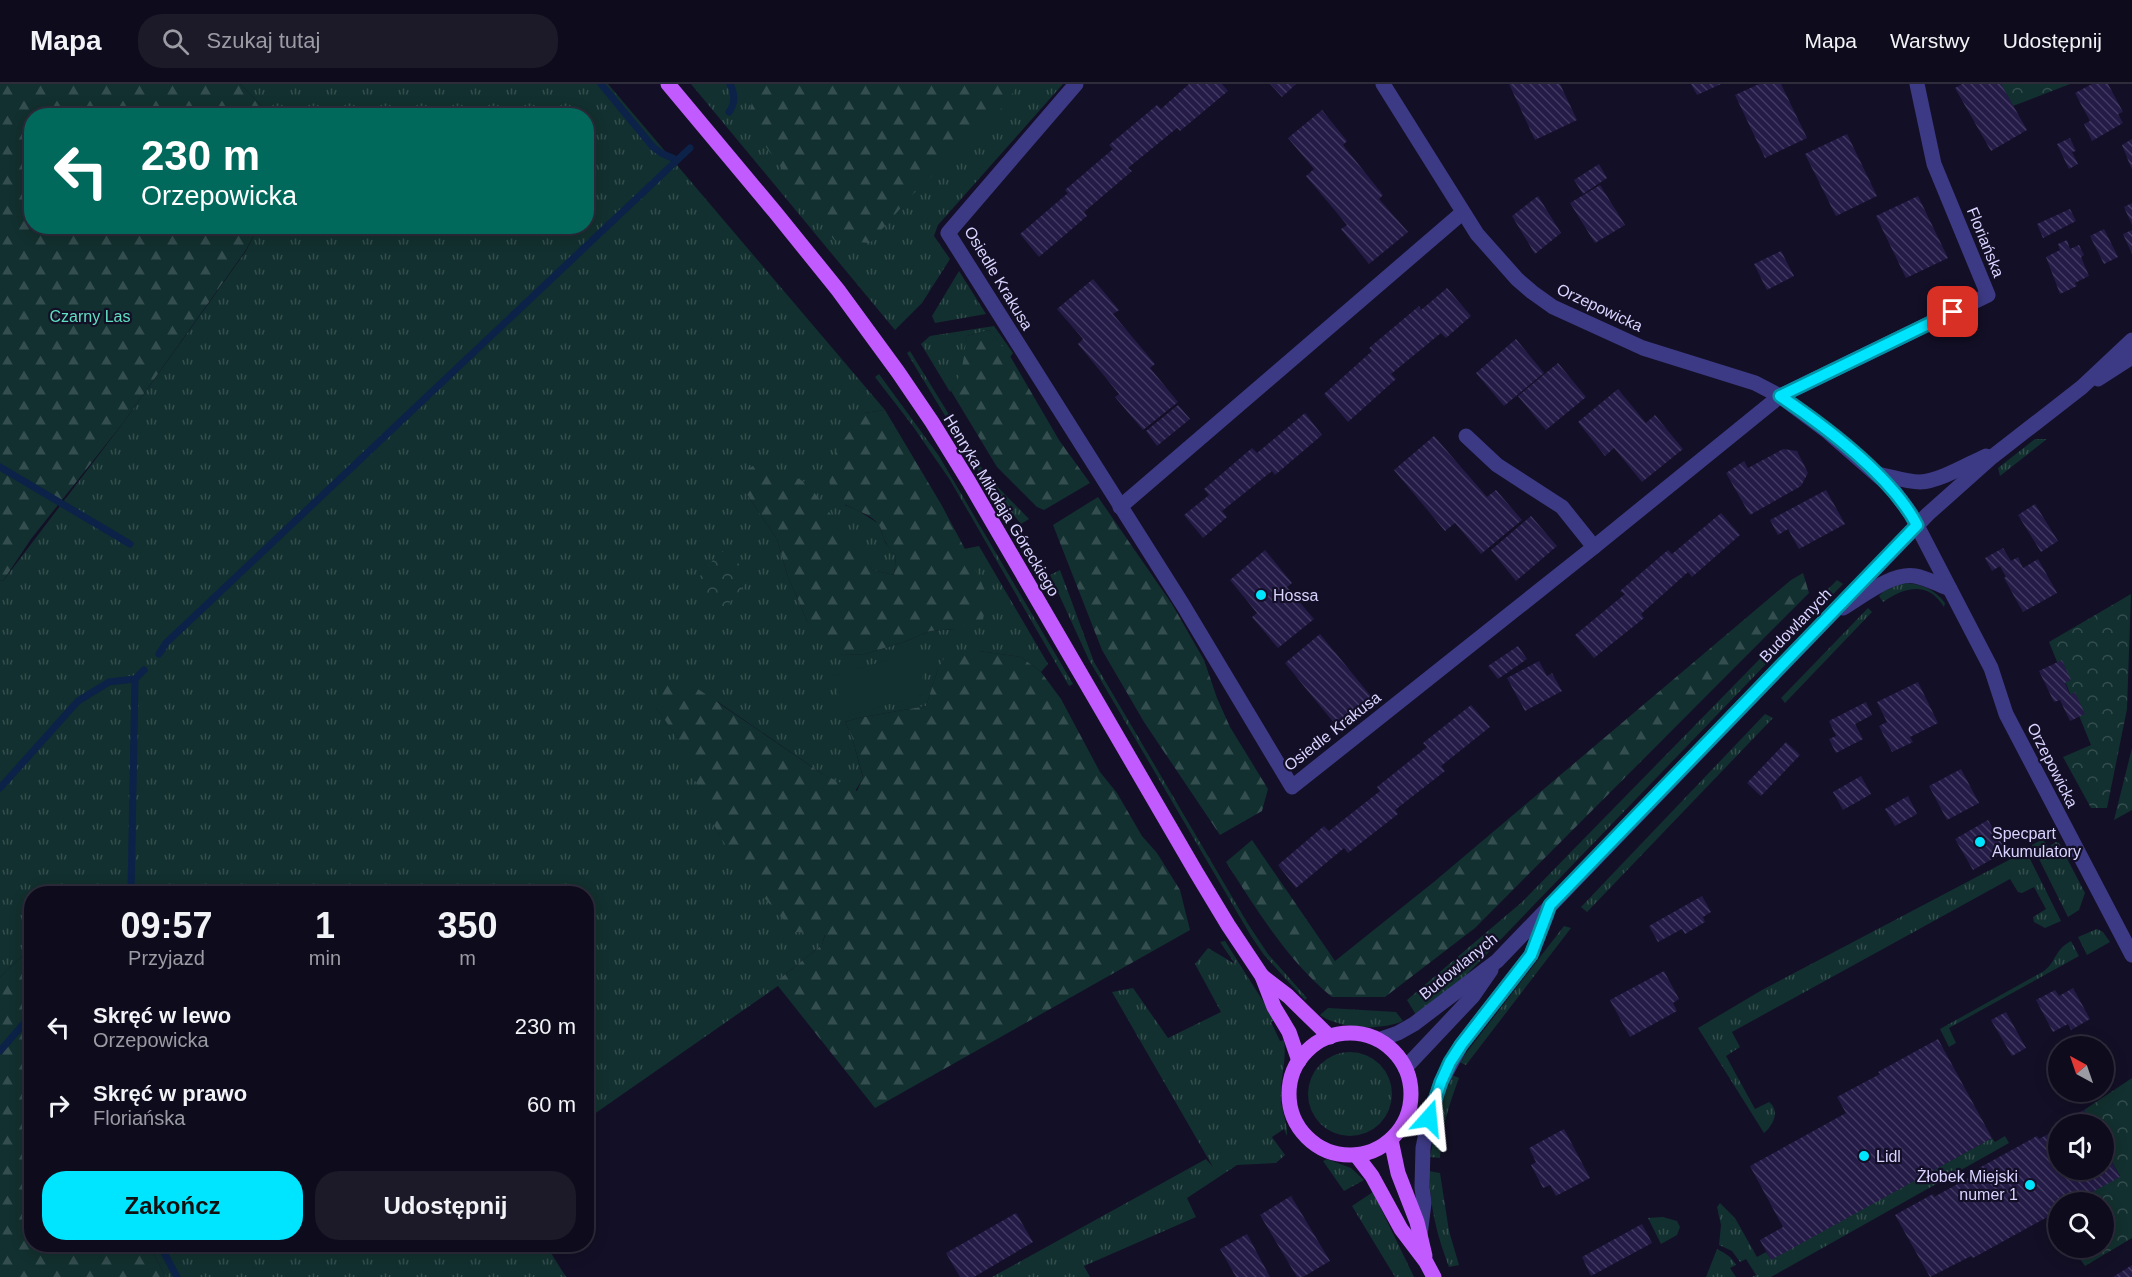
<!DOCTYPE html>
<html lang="pl">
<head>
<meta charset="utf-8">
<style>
	body { margin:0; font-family:Arial,sans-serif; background:#1c1929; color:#f1f3f6; height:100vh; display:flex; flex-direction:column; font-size:22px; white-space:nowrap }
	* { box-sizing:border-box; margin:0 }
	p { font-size:20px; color:#9b9ba3 }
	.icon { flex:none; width:33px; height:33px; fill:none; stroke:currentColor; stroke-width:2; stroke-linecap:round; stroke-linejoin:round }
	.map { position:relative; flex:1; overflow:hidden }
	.drawer { position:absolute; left:24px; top:802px; width:570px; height:366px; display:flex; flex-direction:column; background:#0e0b1c; border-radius:24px; box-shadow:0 3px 15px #0003,0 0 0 2px #2e2b3b }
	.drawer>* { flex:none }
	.top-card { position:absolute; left:24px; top:24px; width:570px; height:126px; border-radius:24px; box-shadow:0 3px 15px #0003,0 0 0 2px #2e2b3b; background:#00695c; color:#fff; overflow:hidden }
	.needle { width:39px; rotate:320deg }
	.fabs { position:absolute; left:2048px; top:952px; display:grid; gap:12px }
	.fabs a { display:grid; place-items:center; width:66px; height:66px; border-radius:50%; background:#0e0b1c; box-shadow:0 3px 15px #0003,0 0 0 2px #2e2b3b; font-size:30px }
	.pin { position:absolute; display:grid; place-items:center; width:51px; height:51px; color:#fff; margin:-26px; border-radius:12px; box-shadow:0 3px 9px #0006 }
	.me { position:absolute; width:66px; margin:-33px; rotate:18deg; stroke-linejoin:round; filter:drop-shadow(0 0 4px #0008) }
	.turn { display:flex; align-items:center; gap:21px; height:126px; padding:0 18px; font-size:27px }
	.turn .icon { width:78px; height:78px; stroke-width:2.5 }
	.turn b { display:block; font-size:42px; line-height:51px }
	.eta { display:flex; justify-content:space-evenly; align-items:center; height:102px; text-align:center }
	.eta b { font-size:36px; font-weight:600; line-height:42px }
	.primary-button { display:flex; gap:12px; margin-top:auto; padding:12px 18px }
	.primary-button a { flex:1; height:69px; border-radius:24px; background:#00e5ff; color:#111; font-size:24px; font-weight:600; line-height:69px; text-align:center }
	.primary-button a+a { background:#1c1929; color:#f1f3f6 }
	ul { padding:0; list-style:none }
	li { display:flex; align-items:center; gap:18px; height:78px; padding:0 18px }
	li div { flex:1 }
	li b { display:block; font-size:22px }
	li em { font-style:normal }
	header { display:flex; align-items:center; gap:36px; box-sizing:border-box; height:84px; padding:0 30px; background:#0e0b1c; border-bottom:2px solid #2e2b3b }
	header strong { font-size:28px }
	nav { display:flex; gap:33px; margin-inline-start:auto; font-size:21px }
	.search { width:420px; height:54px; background:#1c1929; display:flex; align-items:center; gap:15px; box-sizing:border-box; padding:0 21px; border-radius:24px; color:#9b9ba3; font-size:22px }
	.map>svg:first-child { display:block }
</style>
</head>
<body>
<header>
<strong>Mapa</strong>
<div class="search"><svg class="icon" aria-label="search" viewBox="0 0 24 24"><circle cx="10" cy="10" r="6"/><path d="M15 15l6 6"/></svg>Szukaj tutaj</div>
<nav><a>Mapa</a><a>Warstwy</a><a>Udostępnij</a></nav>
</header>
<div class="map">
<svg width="2132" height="1193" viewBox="0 0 2132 1193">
	<defs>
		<pattern id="grass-tufts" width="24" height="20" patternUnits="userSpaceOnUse" patternTransform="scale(1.5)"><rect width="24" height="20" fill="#12302f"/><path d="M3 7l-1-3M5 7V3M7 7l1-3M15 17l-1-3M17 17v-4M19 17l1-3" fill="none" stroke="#344d4e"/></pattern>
		<pattern id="forest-firs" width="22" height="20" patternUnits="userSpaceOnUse" patternTransform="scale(1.5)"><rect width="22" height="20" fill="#12302f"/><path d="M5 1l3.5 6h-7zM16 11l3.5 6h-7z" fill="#344d4e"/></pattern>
		<pattern id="park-crowns" width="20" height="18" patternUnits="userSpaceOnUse" patternTransform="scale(1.5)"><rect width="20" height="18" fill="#12302f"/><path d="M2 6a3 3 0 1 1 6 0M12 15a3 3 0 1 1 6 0" fill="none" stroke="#344d4e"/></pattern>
		<pattern id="building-back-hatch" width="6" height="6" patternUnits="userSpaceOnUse" patternTransform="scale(1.5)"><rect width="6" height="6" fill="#241b47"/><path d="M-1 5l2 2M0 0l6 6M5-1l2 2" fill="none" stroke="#433b63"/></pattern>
	</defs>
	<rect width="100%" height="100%" fill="#130f26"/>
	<g fill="url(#grass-tufts)">
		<path d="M240 0H608L885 326 864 329 845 421 859 427 879 440 885 458 896 473 894 491 873 486 852 460 746 409 777 455 787 490 807 537 842 571 865 570 904 558 930 547 955 545 986 511 964 465 979 462 1048 580 1041 588 1021 573 979 567 938 585 926 622 858 634 845 638 852 653 863 694 851 714 845 702 821 689 718 618 656 624 665 635 682 663 719 750 795 848 825 850 822 861 778 896V902L587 1035 586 810H32L31 868 23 871 0 893V496L3 497 123 339 246 167 258 143 586 142V32L267 31 263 23Z"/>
		<path d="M691 0H1063L938 141 934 152 950 175 922 219 895 246Z"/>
		<path d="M959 187 986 230 935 239 932 232Z"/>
		<path d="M994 242 1013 269 1010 273 989 246 967 252C965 270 964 294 950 308L921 260 930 252Z"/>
		<path d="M910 267 986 391 1029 435 1021 440 981 391 907 269Z"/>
		<path d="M879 290 939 372 1073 600 1069 602 950 396 912 341 875 293Z"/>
		<path d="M2035 355H2047L2000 392 1998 384Z"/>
		<path d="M1060 486 1094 578 1248 840 1268 870 1307 914 1305 916 1264 871 1251 852 1089 576 1050 491Z"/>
		<path d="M1837 496 1843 500 1482 875 1460 897 1416 931 1407 916 1522 818Z"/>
		<path d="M1902 499C1921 499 1934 505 1945 519L1944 523C1928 497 1905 503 1883 518L1879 512 1884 507Z"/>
		<path d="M1868 524 1872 528 1785 619 1781 614Z"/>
		<path d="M1765 630 1773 634 1587 828 1581 823Z"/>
		<path d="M2043 755 2048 763 2056 758 2059 759 2085 809 2079 826 2068 833 2032 761Z"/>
		<path d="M2026 767 2061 837 2045 844 2034 838 2033 833 2046 825 2034 803 2022 809 2018 808 2010 795 1732 948 1740 963 1726 972 1755 1025 1769 1018C1780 1026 1774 1041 1764 1049L1698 944 1762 906Z"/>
		<path d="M1564 842 1571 844 1466 981 1459 978Z"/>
		<path d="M2097 845 2103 848 2110 858 2087 871 2078 853Z"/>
		<path d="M1225 857 1275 936 1271 938 1280 957 1284 956C1287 977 1280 994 1281 1014 1281 1027 1288 1038 1287 1052L1284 1045 1272 1053 1285 1071 1276 1079 1237 1081 1187 1114 1196 1133 1084 1182 1090 1193H992L1206 1075 1213 1083 1112 908 1133 904 1168 954 1221 928 1195 880 1208 864 1235 880 1220 858Z"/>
		<path d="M2071 857 2079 872 1949 944 1956 959 1949 963 1940 945 2044 887C2057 877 2054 866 2071 857Z"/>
		<path d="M1328 924 1396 928 1403 937C1380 947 1340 945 1320 931Z"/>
		<circle cx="1350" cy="1010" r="42"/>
		<path d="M1452 991 1459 994C1449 1021 1441 1045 1440 1074L1430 1073 1439 1026Z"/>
		<path d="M2005 1052 2009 1059 1771 1193H1752L1756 1191 1746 1175 1740 1178 1732 1167 1719 1161 1721 1141 1717 1123 1720 1119 1735 1134 1757 1173 1766 1168 1771 1175 1992 1054 1995 1058Z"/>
		<path d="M1327 1075 1351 1084 1364 1096 1344 1107 1323 1077Z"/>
		<path d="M1429 1087 1440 1089 1449 1147 1459 1181 1449 1183C1436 1149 1430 1122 1429 1087Z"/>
		<path d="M1373 1108 1414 1193H1395L1352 1122Z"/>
		<path d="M1663 1133 1677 1137 1680 1143 1677 1151 1661 1160 1648 1134Z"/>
		<path d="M149 1161H546L566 1193H166Z"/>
		<path d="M1717 1165C1726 1170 1731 1172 1736 1181L1730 1184 1736 1193H1706Z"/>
	</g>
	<g fill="url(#forest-firs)">
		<path d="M0 0H240L263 23 267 31 32 32V142L258 143 246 166 123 339 31 455 3 497 0 496Z"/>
		<path d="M757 0H1019L1003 23 913 110 870 159 834 156 747 37Z"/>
		<path d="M989 246 1010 272 1059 356 1090 399 1044 426 1037 423 997 383 951 307C963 292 964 270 967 252Z"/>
		<path d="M885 326 941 420 973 480 987 511 983 536 955 545 930 547 904 558 865 570 842 571 821 555 807 537 787 490 777 455 746 409 747 386 760 377 807 399 873 486 894 491 896 473C892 468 888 463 885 457 882 452 882 444 878 440 871 430 856 427 846 421 807 399 846 351 864 329Z"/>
		<path d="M1098 413 1172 520 1204 576 1217 614 1230 643 1268 705 1262 727 1220 751 1144 638 1102 566 1053 441Z"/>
		<path d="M1803 489 1809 509 1475 844 1385 913H1332C1287 876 1257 826 1226 778L1252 756 1335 877 1435 797 1791 496Z"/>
		<path d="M979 567 1021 573 1041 588 1061 615 1100 688 1117 709 1142 752 1157 769 1180 806 1190 846 875 1024 778 902V896L822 861 825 851 795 848C767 818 740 787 719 750 696 708 687 661 656 624L658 606 674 595 695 603 821 689 857 707 863 693 852 653 845 638 858 634 926 622 938 585 947 569Z"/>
		<path d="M31 868 32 1161H149L166 1193H0V893L23 871Z"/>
	</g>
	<g fill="url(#park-crowns)">
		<path d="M2001 0H2070L2013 22Z"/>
		<path d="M721 466 753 491 719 531 689 506Z"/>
		<path d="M2131 510 2127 625 2107 724H2091L2063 673 2091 661 2049 558Z"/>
		<path d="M2132 664V726L2114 736Z"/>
		<path d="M2132 994V1154L2085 1182 2072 1164H2103V1119H2072L2120 1092 2103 1062V1041H2092L2084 1026Z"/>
	</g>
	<path fill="#12302f" d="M915 568 927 609 845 633 833 592Z"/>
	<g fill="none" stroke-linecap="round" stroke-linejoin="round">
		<g stroke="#0c2248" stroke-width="7">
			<path d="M601 0 653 63 661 69 677 76"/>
			<path d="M729 28C736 19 735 10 730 0"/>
			<path d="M0 383 130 460"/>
			<path d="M159 570 166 559 690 64"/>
			<path d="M0 704 78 617 109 598 135 595 144 586"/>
			<path d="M131 810 135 595"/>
			<path d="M0 967 32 930"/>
			<path d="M160 1161 177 1193"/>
		</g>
	</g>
	<g fill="url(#building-back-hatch)">
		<path d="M1189 0H1222L1228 7 1180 47 1177 44 1128 84 1132 87 1084 128 1087 132 1039 173 1020 150 1068 109 1065 106 1113 65 1109 61 1157 21 1161 25Z"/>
		<path d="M1270 0H1296L1282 13Z"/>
		<path d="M1509 0H1560L1577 36 1535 56Z"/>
		<path d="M1691 0H1721L1697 11Z"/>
		<path d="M1759 0H1781L1807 54 1765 74 1735 11Z"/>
		<path d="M1962 0H2001L2027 46 1991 67 1955 4Z"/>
		<path d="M2092 0H2108L2123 28 2118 30 2123 39 2092 57 2084 40 2090 37 2075 9Z"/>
		<path d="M1322 26 1347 57 1343 61 1383 111 1379 115 1408 148 1369 180 1341 145 1347 141 1306 92 1314 85 1288 54Z"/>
		<path d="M1847 50 1877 112 1836 132 1805 70Z"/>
		<path d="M2070 54 2076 67 2072 68 2078 80 2069 85 2057 60Z"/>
		<path d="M2132 55V86L2122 61Z"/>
		<path d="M1599 80 1607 94 1583 110 1574 96Z"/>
		<path d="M1600 101 1625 141 1595 159 1570 119Z"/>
		<path d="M1538 112 1561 149 1535 170 1512 132Z"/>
		<path d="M1918 112 1948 174 1906 194 1876 132Z"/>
		<path d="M2132 119V141L2124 123Z"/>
		<path d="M2070 125 2076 137 2043 154 2037 140Z"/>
		<path d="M2104 145 2118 173 2104 180 2090 152Z"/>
		<path d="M2132 146V170L2123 150Z"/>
		<path d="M2067 156 2070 165 2079 161 2084 171 2081 173 2089 192 2075 199 2077 202 2060 210 2046 173 2060 166 2058 160Z"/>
		<path d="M1781 167 1794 192 1767 206 1754 180Z"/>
		<path d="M1093 195 1119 226 1113 230 1155 280 1150 284 1178 318 1143 346 1115 313 1119 310 1078 260 1083 255 1057 225Z"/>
		<path d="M1447 204 1471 232 1446 254 1441 249 1391 290 1396 295 1348 338 1324 310 1372 267 1369 264 1419 222 1421 226Z"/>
		<path d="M1516 255 1544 289 1504 322 1476 289Z"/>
		<path d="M1558 279 1586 313 1546 346 1518 312Z"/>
		<path d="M1618 305 1646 339 1655 331 1683 365 1642 398 1614 364 1605 372 1578 338Z"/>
		<path d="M1178 321 1190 335 1157 362 1146 347Z"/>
		<path d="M1305 329 1322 351 1275 391 1272 387 1222 427 1227 433 1203 454 1184 431 1209 411 1204 405 1252 364 1257 369Z"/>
		<path d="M1434 352 1487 413 1496 406 1522 436 1481 470 1455 439 1445 447 1394 386Z"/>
		<path d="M1783 365 1797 367 1808 389 1801 402 1750 431 1726 389 1744 377 1748 384Z"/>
		<path d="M1826 406 1845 440 1799 465 1788 445 1778 451 1770 436Z"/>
		<path d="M2035 420 2058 457 2041 468 2018 431Z"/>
		<path d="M1721 429 1740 451 1692 493 1688 488 1641 530 1644 534 1594 574 1575 551 1625 510 1620 507 1668 466 1672 470Z"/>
		<path d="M1531 432 1557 462 1516 497 1491 466Z"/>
		<path d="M2003 464 2011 477 2018 473 2023 484 2038 475 2057 509 2023 528 2004 494 2006 493 2000 482 1992 487 1985 474Z"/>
		<path d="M1265 466 1292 499 1287 503 1314 535 1278 564 1252 533 1257 529 1230 496Z"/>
		<path d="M1320 550 1374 616 1339 645 1285 579Z"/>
		<path d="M1518 562 1527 575 1498 595 1488 582Z"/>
		<path d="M2062 576 2071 596 2065 599 2070 611 2075 608 2085 630 2070 637 2060 616 2054 618 2039 587Z"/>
		<path d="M1539 577 1547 592 1552 589 1562 607 1525 627 1507 594Z"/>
		<path d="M1918 598 1938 639 1910 653 1913 658 1892 668 1879 642 1887 638 1877 618Z"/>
		<path d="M1866 618 1872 631 1855 640 1863 655 1836 669 1829 655 1836 652 1829 637Z"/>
		<path d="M1471 621 1490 643 1441 682 1445 687 1395 726 1398 730 1348 769 1344 764 1296 804 1278 781 1324 742 1329 747 1380 707 1377 703 1427 663 1423 659Z"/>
		<path d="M1786 658 1800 671 1761 712 1747 699Z"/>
		<path d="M1961 685 1979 719 1947 736 1929 702Z"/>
		<path d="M1861 692 1871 710 1843 726 1833 708Z"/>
		<path d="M1908 712 1917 730 1895 742 1885 725Z"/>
		<path d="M1988 736 2006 767 1973 786 1955 755Z"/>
		<path d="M1702 812 1711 828 1703 833 1705 838 1685 850 1682 845 1658 858 1649 842Z"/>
		<path d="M1664 887 1679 915 1673 919 1677 927 1630 953 1610 916Z"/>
		<path d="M2073 904 2090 935 2071 946 2068 940 2053 948 2036 916 2055 906 2059 912Z"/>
		<path d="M2006 928 2026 964 2012 972 1991 936Z"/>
		<path d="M1938 955 1992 1054 1771 1176 1760 1156 1783 1143 1750 1082 1846 1029 1837 1013 1880 990 1878 988Z"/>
		<path d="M2058 973V1003L2046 980Z"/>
		<path d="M2084 1026 2092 1041H2058V1086H2103V1062L2120 1093 2072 1119H2058V1127L1973 1174 1971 1172 1930 1193 1895 1131 1933 1110 1934 1113 1981 1087 1979 1084 2037 1052 2039 1055 2054 1047 2053 1044Z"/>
		<path d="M1564 1045 1590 1094 1556 1112 1550 1101 1543 1104 1531 1081 1536 1078 1529 1064Z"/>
		<path d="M1291 1112 1330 1177 1303 1193H1297L1260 1131Z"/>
		<path d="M1016 1129 1033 1158 974 1193H960L946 1169Z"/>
		<path d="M1642 1140 1652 1159 1591 1192 1582 1173Z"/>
		<path d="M1247 1150 1270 1193H1236L1220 1165Z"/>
		<path d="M2132 1181V1193H2113Z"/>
	</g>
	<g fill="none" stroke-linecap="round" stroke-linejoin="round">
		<g stroke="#3d3a85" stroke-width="15">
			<path d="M1076 0 948 149 1183 521 1292 703 1594 463 1780 312 1988 211 1934 80 1917 0"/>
			<path d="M1383 0 1477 150 1517 195 1532 208 1553 223 1643 264 1755 299 1780 312 1828 348 1891 403 1911 430 1991 584 2006 630 2132 871"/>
			<path d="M2098 295 2132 273"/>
			<path d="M1466 352 1497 381 1562 423 1594 463"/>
			<path d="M1878 390C1892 393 1907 398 1920 398 1940 397 1968 380 1986 372"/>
			<path d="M1120 423 1462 129"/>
			<path d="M1843 524C1862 513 1892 488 1915 492 1927 494 1939 501 1950 505"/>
			<path d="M1378 956 1398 949 1414 940 1497 877 1928 430 1992 373 2082 303 2132 256"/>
			<path d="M1405 984 1473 912 1491 886"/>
			<path d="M1420 1151 1424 1119 1422 1103 1423 1064 1429 1034 1441 998 1461 961 1531 871 1547 830"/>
		</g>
		<g stroke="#c25bff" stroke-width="15">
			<path d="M668 0 775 128 838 206 898 288 932 338 969 398 1196 788 1228 841 1262 892 1274 923 1289 948 1299 977"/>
			<path d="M1262 892 1288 912 1330 953"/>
			<circle cx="1350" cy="1010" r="61"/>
			<path d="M1391 1056 1398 1089 1417 1138 1425 1172"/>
			<path d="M1356 1071 1372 1092 1401 1145 1426 1178 1434 1193"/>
		</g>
	</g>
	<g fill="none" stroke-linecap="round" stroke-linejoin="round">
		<g stroke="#0095a6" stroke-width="15">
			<path id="route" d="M1429 1034 1441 998 1450 978 1461 961 1531 871 1550 821 1917 441C1891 392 1826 343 1780 312L1953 228"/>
		</g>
		<use href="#route" stroke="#00e5ff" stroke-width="10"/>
	</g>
	<g fill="#00e5ff" stroke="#130f26" stroke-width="2">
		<circle cx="1261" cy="511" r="6"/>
		<circle cx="1980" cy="758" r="6"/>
		<circle cx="1864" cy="1072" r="6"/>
		<circle cx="2030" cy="1101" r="6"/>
	</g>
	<g text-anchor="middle" stroke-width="4.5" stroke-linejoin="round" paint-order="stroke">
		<g font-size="16" fill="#d9d4ff" stroke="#130f26">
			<text transform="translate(1986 158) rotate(68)" y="6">Floriańska</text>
			<text transform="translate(999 194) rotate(59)" y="6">Osiedle Krakusa</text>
			<text transform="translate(1600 223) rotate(25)" y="6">Orzepowicka</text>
			<text transform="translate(1002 421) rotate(59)" y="6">Henryka Mikołaja Góreckiego</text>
			<text transform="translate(1795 541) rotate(-46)" y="6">Budowlanych</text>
			<text transform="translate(1332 647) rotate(-38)" y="6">Osiedle Krakusa</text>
			<text transform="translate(2053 681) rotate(63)" y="6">Orzepowicka</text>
			<text transform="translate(1458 882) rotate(-39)" y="6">Budowlanych</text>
		</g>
		<g font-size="16" fill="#5fe0c0" stroke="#130f26">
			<text x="90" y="238">Czarny Las</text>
		</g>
		<g font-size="16" fill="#d9d4ff" stroke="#130f26" text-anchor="start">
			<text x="1273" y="517">Hossa</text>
			<text x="1992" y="755">Specpart<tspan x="1992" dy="18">Akumulatory</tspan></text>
			<text x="1876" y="1078">Lidl</text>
			<text x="2018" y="1098" text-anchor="end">Żłobek Miejski<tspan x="2018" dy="18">numer 1</tspan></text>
		</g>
	</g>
</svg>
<div class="fabs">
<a><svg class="needle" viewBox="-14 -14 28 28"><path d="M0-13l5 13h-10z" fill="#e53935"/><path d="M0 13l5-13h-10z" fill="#9b9ba3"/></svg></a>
<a><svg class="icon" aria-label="sound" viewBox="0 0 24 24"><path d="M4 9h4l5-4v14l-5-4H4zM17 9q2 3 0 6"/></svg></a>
<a><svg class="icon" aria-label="search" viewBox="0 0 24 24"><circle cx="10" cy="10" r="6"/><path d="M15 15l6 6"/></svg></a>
</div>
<div class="pin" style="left:1953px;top:228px;background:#d93025"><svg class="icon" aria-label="arrive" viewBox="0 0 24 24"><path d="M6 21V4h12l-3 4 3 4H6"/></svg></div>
<svg class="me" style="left:1429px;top:1034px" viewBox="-20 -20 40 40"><path d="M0-17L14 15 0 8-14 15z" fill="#00e5ff" stroke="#fff" stroke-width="4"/></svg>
<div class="top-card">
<div class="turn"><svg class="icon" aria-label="left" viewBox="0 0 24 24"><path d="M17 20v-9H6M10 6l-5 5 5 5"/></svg><div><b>230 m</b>Orzepowicka</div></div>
</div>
<section class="drawer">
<div class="eta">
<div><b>09:57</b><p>Przyjazd</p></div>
<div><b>1</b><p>min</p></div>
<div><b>350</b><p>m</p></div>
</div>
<ul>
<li><svg class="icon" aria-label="left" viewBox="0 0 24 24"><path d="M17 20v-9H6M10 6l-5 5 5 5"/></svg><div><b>Skręć w lewo</b><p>Orzepowicka</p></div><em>230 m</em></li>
<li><svg class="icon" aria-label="right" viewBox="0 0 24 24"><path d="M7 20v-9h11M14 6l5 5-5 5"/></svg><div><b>Skręć w prawo</b><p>Floriańska</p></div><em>60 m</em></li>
</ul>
<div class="primary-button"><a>Zakończ</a><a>Udostępnij</a></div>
</section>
</div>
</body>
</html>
